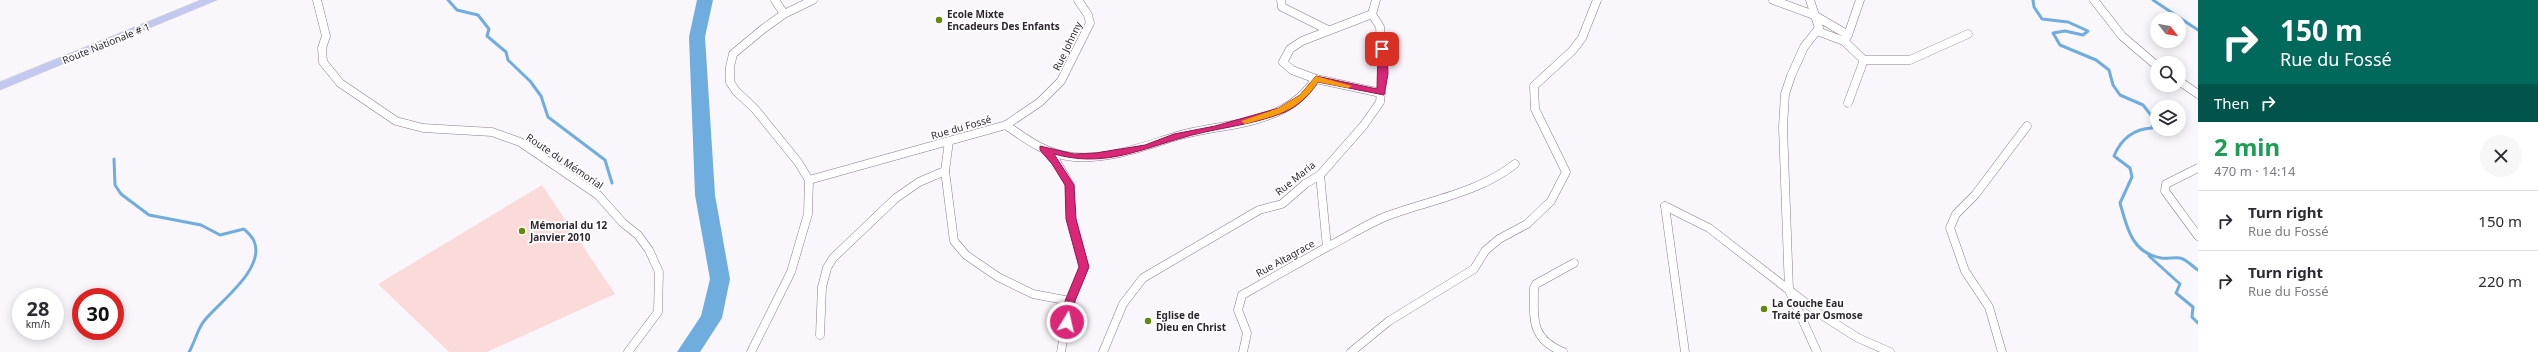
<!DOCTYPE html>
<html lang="en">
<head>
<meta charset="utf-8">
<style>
	body { margin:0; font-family:"Noto Sans",sans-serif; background:#f7f7f7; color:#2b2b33; height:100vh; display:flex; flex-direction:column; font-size:15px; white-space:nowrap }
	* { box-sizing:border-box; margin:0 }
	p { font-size:13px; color:#7c7c81 }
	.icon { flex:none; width:22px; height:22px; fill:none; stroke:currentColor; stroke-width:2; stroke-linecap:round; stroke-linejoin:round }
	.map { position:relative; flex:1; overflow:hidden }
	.panel { display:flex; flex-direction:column; background:#fff; width:340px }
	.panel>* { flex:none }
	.guide { background:#00695c; color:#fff; overflow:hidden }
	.needle { width:26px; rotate:121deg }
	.tools { position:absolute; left:2150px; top:12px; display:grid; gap:8px }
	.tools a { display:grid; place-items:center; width:36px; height:36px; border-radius:50%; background:#fff; box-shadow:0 2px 10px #0003; font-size:20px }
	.speed { position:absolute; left:12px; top:288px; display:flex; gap:8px; font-size:20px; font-weight:700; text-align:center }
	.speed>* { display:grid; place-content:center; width:52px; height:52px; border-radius:50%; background:#fff; box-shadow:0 2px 10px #0003; line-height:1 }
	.speed small { font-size:10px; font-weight:400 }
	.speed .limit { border:6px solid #d22; background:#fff; color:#111 }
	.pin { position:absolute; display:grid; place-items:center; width:34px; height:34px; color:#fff; margin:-17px; border-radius:8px; box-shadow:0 2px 6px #0006 }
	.me { position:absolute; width:44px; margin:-22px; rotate:9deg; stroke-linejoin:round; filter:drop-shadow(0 0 3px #0008) }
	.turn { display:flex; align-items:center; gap:14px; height:84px; padding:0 16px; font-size:18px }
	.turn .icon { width:52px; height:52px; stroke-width:2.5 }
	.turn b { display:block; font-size:28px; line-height:34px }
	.then { display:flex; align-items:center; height:38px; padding:0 16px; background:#0003; gap:8px; font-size:15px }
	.round { display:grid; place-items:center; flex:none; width:42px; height:42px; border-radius:21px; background:#f7f7f7 }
	.head { display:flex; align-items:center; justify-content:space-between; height:68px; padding:0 16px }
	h1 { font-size:24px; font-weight:700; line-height:30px; color:#1e9e55 }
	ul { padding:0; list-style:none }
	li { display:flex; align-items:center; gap:12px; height:60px; padding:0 16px; border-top:1px solid #e1e1e2 }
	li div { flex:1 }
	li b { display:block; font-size:15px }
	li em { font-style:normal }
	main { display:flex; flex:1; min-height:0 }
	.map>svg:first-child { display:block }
</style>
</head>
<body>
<main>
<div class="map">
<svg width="2198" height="352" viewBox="0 0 2198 352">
	<rect width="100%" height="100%" fill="#faf7fc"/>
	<path fill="#fbdbd9" d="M542 185 615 294 487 352H449L378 284Z"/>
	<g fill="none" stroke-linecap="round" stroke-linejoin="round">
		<g stroke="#70addf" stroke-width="3">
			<path d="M448 0 457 10 478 15 489 29 487 36 506 52 508 60 530 81 541 96 548 117 605 160 612 183"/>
			<path d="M2033 0 2034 7 2042 19 2068 22 2088 31 2083 35 2065 31 2053 33 2060 45 2096 60 2109 70 2113 85 2120 95 2143 105 2154 119 2152 128C2133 129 2121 139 2114 156L2130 168 2132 177 2120 203C2127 228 2132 253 2161 258 2168 259 2174 257 2180 258 2186 259 2193 267 2198 270"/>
			<path d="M2153 0 2198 30"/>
			<path d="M114 159 115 185 121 194 149 215 201 225 220 235 244 229C247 232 252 236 254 241 266 269 219 302 204 321 197 330 195 342 189 352"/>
			<path d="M2149 256 2180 284 2176 293 2193 307 2192 317 2198 323"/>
		</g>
		<path fill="#70addf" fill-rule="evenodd" d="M697 0H713L705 37 715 195 730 279 722 318 700 352H677L701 316 710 279 695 195 689 37Z"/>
		<g stroke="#8a7d92" stroke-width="9">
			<g id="minor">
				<path d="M317 0 326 36 322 48 323 62 340 83 396 121 423 128 492 132 520 142 598 195 623 223 638 235 649 250 659 272 658 312 628 352"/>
				<path d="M775 0 784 14"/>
				<path d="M1281 0 1282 7 1328 30"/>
				<path d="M1773 0 1814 15 1848 35 1844 41 1864 60H1910L1968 34"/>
				<path d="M1810 0 1819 28 1804 47 1791 76 1785 94 1783 127 1789 290 1817 352"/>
				<path d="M2094 0 2122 36 2157 66"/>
				<path d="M1817 31 1844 41"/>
				<path d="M1848 35 1860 0"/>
				<path d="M1316 79 1292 70 1283 62 1290 49 1302 41 1372 14"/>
				<path d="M2179 81 2198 94"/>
				<path d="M1848 103 1864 60"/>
				<path d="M1006 125 1040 102 1061 81 1090 23 1088 15 1078 0"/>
				<path d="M1045 150 1056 161 1070 185 1071 219 1084 267 1070 301 1061 352"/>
				<path d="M2198 168 2166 184 2165 191 2198 236"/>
				<path d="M945 171 954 241 966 255 998 277 1033 294 1070 301"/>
				<path d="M809 180 1006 125C1027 140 1047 155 1074 157 1109 160 1144 146 1177 136 1211 126 1252 126 1283 109 1298 101 1306 92 1316 79L1381 93"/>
				<path d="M1665 206 1709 228 1820 314 1858 338 1890 352"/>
				<path d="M1665 206 1685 352"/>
				<path d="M1327 247C1347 237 1367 224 1387 216 1430 200 1478 193 1515 164"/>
				<path d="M820 335 822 287 827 268 833 258 896 198 919 182 945 171 949 141"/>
				<path d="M751 352 791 272 808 214 809 180 798 162 755 109 736 91 730 82V67L733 54 763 29 784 14 813 0"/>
				<path d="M1103 352 1123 304 1143 278 1259 210 1282 204 1305 184 1320 175 1364 125 1380 102 1383 74 1380 27 1372 14 1376 0"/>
				<path d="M1243 352 1247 333 1238 310 1242 295 1327 247 1320 175"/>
				<path d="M1351 352 1389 321 1474 269 1485 251 1499 239 1527 224 1551 201 1566 172 1535 109 1534 86 1573 50 1582 38 1597 0"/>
				<path d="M1563 352C1530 338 1534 319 1534 288L1536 284 1574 263"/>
				<path d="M2002 352 1989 307 1965 271 1950 228 1956 214 1975 195 2027 126"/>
			</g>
		</g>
		<g stroke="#d5d4d6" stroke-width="1">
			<path id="primary" d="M201 0H217L0 90V82Z"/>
		</g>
		<use href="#minor" stroke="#fff" stroke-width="8"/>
		<use href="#primary" fill="#c3c8f1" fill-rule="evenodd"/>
	</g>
	<path fill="#db2777" stroke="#8e194d" d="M1382 47 1387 49 1388 74 1384 95 1318 82C1309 95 1300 105 1285 112 1251 126 1213 128 1178 139 1134 152 1101 167 1054 154L1074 185 1076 219 1089 267 1075 301 1072 322 1070 325H1063L1065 301 1079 267 1066 219 1065 185 1052 164 1040 150V146L1074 154 1096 153 1145 145 1174 134 1215 126 1279 108 1300 95 1316 76 1377 89 1378 49Z"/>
	<path fill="#f59e0b" d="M1316 76 1352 86 1348 88 1318 82C1298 111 1278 115 1245 124L1241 121 1279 108 1300 95Z"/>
	<g fill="#64880b" stroke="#fff" stroke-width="1.5">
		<circle cx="939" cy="20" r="4"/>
		<circle cx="522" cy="231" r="4"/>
		<circle cx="1764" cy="309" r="4"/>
		<circle cx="1148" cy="321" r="4"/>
	</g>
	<g text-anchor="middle" stroke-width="3.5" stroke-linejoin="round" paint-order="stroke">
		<g font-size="10" font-weight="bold" fill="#2d2730" stroke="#fff" text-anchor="start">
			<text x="947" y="18">Ecole Mixte<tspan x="947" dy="12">Encadeurs Des Enfants</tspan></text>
			<text x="530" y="229">Mémorial du 12<tspan x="530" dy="12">Janvier 2010</tspan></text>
			<text x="1772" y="307">La Couche Eau<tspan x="1772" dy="12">Traité par Osmose</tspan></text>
			<text x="1156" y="319">Eglise de<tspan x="1156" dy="12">Dieu en Christ</tspan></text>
		</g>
		<g font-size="10" fill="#2d2730" stroke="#fff">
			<text transform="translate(106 43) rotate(-22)" y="4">Route Nationale # 1</text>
			<text transform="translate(1067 46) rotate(-64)" y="4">Rue Johnny</text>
			<text transform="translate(961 127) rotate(-16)" y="4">Rue du Fossé</text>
			<text transform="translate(565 161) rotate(34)" y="4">Route du Mémorial</text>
			<text transform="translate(1295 178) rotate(-39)" y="4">Rue Maria</text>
			<text transform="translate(1285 258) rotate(-29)" y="4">Rue Altagrace</text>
		</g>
	</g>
</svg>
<div class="tools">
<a><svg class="needle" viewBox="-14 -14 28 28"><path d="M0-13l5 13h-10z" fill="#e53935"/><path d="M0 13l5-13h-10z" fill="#7c7c81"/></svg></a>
<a><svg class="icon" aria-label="search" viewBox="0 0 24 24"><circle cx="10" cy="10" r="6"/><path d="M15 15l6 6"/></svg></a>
<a><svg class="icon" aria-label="layers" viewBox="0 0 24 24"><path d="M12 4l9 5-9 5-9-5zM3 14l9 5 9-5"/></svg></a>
</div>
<div class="speed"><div>28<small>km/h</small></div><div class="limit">30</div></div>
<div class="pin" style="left:1382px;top:49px;background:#d93025"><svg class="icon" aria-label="arrive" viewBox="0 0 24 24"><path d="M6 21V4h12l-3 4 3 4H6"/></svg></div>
<svg class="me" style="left:1067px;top:322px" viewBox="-20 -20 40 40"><circle r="17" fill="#db2777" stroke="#fff" stroke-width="3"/><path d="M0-11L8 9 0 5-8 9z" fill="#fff"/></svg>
</div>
<section class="panel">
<div class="guide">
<div class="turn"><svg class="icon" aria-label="right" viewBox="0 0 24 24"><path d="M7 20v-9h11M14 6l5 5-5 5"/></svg><div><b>150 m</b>Rue du Fossé</div></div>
<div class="then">Then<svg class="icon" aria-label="right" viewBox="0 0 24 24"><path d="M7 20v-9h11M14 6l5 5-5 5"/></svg></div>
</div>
<div class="head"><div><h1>2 min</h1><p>470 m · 14:14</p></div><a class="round"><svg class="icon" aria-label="close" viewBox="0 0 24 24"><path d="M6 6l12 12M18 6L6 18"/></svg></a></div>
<ul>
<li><svg class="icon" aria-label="right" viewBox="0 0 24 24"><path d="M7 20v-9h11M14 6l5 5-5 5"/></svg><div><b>Turn right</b><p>Rue du Fossé</p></div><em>150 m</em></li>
<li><svg class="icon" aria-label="right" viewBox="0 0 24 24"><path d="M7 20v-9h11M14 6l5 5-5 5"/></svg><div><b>Turn right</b><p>Rue du Fossé</p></div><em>220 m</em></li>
</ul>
</section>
</main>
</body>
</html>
